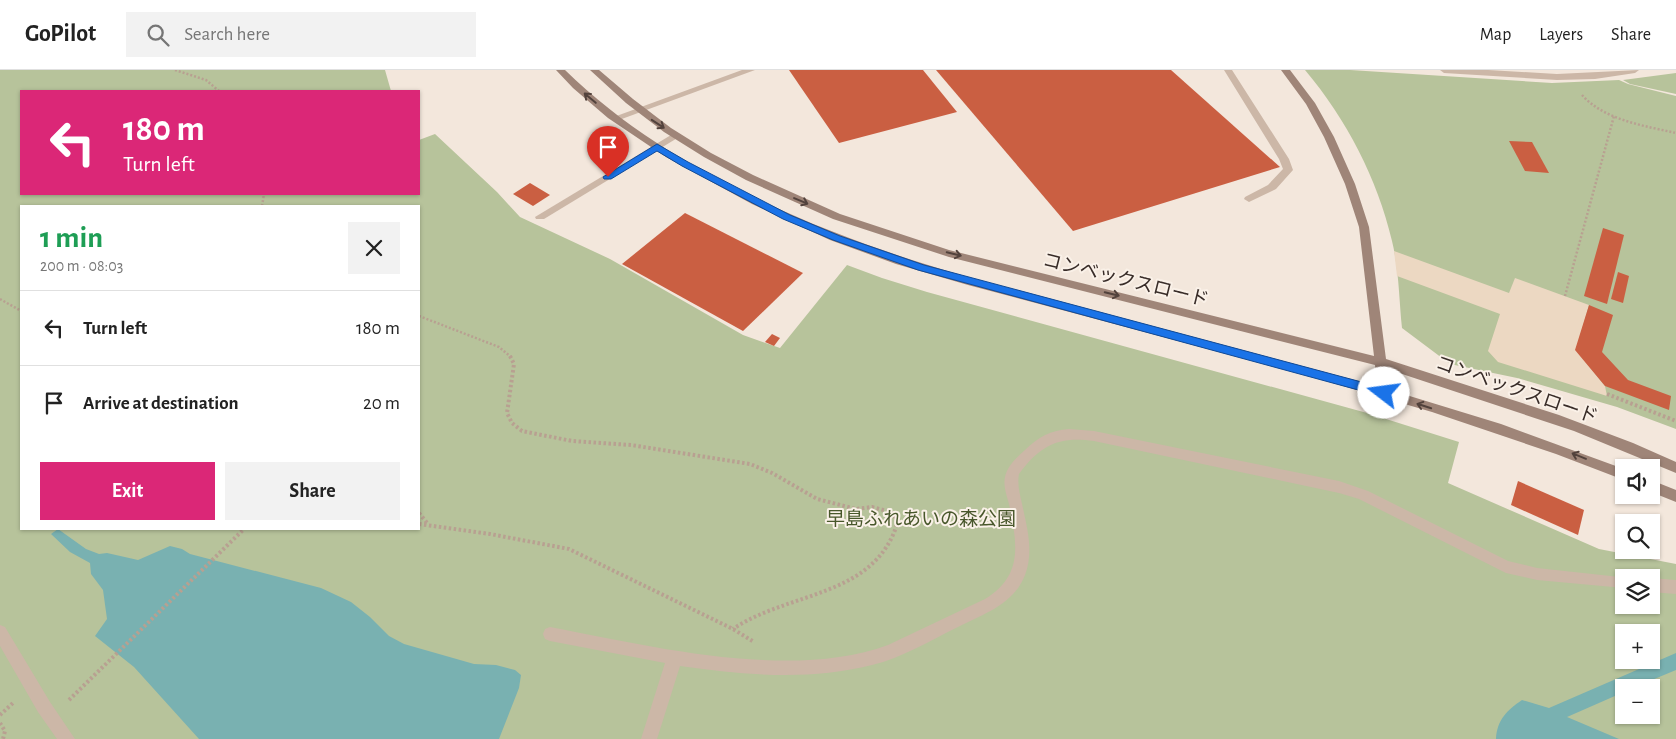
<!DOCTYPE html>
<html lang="en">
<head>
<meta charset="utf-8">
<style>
	body { margin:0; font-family:"Alegreya Sans","Noto Sans JP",sans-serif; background:#f2f2f2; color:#222; height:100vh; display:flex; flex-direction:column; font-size:19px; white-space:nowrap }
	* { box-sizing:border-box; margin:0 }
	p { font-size:16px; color:#767676 }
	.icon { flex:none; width:28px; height:28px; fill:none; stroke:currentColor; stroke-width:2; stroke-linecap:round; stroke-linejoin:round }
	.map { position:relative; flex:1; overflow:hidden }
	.sheet { position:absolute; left:20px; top:135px; width:400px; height:325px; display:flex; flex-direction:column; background:#fff; border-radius:0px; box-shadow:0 1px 4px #0004 }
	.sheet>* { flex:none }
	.guide { position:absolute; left:20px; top:20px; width:400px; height:105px; border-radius:0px; box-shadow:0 1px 4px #0004; background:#db2777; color:#fff; overflow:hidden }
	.fabs { position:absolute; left:1615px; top:389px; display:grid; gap:10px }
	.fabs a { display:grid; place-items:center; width:45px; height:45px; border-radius:0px; background:#fff; box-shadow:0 1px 4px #0004; font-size:25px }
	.pin { position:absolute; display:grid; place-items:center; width:42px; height:42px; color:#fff; margin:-51px -21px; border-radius:50% 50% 50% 0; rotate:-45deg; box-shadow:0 0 5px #0007 }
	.pin .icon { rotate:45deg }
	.me { position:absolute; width:55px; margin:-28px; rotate:285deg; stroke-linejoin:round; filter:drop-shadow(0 0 4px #0008) }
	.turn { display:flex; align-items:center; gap:18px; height:105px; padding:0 20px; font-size:22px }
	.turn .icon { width:65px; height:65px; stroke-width:2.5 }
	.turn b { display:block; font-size:35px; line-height:42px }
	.round { display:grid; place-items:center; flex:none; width:52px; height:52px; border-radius:0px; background:#f2f2f2 }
	.head { display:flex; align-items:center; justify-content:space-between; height:85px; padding:0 20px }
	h1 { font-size:30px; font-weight:700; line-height:38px; color:#1e9e55 }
	.primary-button { display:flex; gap:10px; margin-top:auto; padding:10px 20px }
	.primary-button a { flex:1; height:58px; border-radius:0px; background:#db2777; color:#fff; font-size:20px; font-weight:700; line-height:58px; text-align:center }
	.primary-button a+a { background:#f2f2f2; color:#222 }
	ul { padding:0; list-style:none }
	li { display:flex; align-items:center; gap:15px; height:75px; padding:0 20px; border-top:1px solid #e0e0e0 }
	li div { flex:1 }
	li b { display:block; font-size:19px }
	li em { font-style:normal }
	header { display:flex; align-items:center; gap:30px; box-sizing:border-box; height:70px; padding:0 25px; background:#fff; border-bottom:1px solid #e0e0e0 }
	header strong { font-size:24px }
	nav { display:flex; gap:28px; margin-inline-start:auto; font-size:18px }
	.search { width:350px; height:45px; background:#f2f2f2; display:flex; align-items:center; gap:12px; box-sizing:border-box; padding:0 18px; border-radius:0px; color:#767676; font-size:19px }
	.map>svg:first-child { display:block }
</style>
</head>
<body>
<header>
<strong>GoPilot</strong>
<div class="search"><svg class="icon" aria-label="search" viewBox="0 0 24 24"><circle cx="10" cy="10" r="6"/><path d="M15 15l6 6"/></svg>Search here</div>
<nav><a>Map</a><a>Layers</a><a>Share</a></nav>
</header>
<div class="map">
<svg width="1676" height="669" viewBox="0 0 1676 669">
	<rect width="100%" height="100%" fill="#f3e7dc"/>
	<g fill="#b7c39b" fill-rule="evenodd">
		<path d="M0 0H385L391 21H21V124H419V70L435 64 497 122 520 147 610 189 743 265 780 278 847 195 882 208 927 222 1367 343 1459 372 1448 413 1599 479 1676 494V669H0ZM21 136H419V459H21ZM1624 508H1651V535H1624ZM1624 562H1651V590H1624ZM1624 618H1651V645H1624Z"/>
		<path d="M1305 0H1350L1552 13 1619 10 1628 14 1676 26V359L1617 337 1517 308 1450 294 1402 258C1399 230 1399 199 1392 171 1377 108 1347 50 1305 0Z"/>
		<path d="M1676 3V24L1630 14 1623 10Z"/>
	</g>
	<path fill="#ecd8c2" d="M1394 181 1509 223 1515 208 1589 235 1576 280 1605 316 1607 326 1498 292 1488 281 1500 244 1397 206Z"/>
	<g fill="#79b1b1">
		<path d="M58 459 86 479 99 484 107 483 138 490 170 476 182 479 190 484 321 518 351 532 370 547 389 566 404 574 474 594 496 595 515 600 521 605 519 618 499 669H199L134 597 95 566 107 549 103 520 91 504 90 493 70 482 51 464Z"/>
		<path d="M1676 583V600L1635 617 1624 618V622L1567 647 1619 669H1496C1497 650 1507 640 1522 630L1549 638Z"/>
	</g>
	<g fill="#ca5f42">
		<path d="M789 0H923L957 42 839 73Z"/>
		<path d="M936 0H1171L1280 97 1073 161Z"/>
		<path d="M1509 71 1532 72 1549 103 1525 101Z"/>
		<path d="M530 113 550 125 533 136 513 124Z"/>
		<path d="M685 143 803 203 743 261 622 194Z"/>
		<path d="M1603 158 1624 165 1607 234 1584 226Z"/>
		<path d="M1618 202 1629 206 1623 233 1611 229Z"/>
		<path d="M1589 235 1613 245 1602 282 1628 310 1671 326 1669 340 1605 316 1575 280Z"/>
		<path d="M772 264 780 268 774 276 765 272Z"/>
		<path d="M1518 411 1584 440 1578 465 1511 435Z"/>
	</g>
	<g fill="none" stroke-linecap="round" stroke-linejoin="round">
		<g stroke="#b8a091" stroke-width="2.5" stroke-dasharray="2 2" stroke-linecap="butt">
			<path d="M175 0 206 10 219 21"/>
			<path d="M1582 25C1604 50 1645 56 1676 63"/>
			<path d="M262 136 264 124"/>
			<path d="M1565 226 1614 46"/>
			<path d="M0 229 21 241"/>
			<path d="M419 246 499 277 511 287"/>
		</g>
		<g stroke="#b8a091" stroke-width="4" stroke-dasharray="2.5 2.5" stroke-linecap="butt">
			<path d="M510 286 514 294 507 343 512 353 522 361 572 371 631 375 750 394 772 403 817 429 856 439 872 437 891 442 898 451C876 528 789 521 733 559"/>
			<path d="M1607 324 1676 351"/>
			<path d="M419 443 428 454"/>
			<path d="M419 454 490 464 569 479 733 559 754 572"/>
			<path d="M69 630 244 459"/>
			<path d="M0 645 14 632"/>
			<path d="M0 653 5 661 3 669"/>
		</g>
		<g fill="#ccb7a7" fill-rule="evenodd">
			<path d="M742 0H755L619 50 616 51 611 48Z"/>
			<path d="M1224 0H1232L1289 89 1293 100 1276 119 1249 132 1244 129 1245 127 1268 115 1283 99 1279 89Z"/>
			<path d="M676 62 681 65 679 67 544 149H536L535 147Z"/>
		</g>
		<g fill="#ccb7a7" fill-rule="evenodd">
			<path d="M1440 0H1488L1557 4 1639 0 1635 3 1595 9 1557 10 1444 3Z"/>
			<path d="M1069 359 1094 361 1339 411 1368 421 1508 491 1537 498 1629 508H1624V518L1537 510 1506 503 1359 429 1339 423 1094 371C1059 366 1040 375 1019 404 1017 415 1020 424 1022 434 1027 457 1034 482 1025 505 1014 534 984 544 958 557 931 570 902 588 872 595 809 611 743 605 680 596L657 669H641L665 593 550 571 545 569 543 564 545 559 550 557C650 576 790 611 888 575L985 529C1024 505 1017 473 1009 434 1007 426 1003 416 1005 407 1007 396 1017 387 1025 380 1038 367 1051 360 1069 359Z"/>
			<path d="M1651 508 1676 510V524L1651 522Z"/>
			<path d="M0 555 5 557 50 632 75 669H57L38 642 0 576Z"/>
		</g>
		<g fill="#9f8578" fill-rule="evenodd">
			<path d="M556 0H565C670 103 828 167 968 207L1377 316 1375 295 949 187 833 149 746 110 704 87 664 62 626 33 590 0H599L633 29 671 58 711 83 753 105 840 144 949 180 1374 286 1359 157 1345 114 1324 67 1306 34 1281 0H1290L1315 33 1334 67 1355 114 1369 157 1386 289 1559 345 1633 373 1676 392V403L1574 361 1387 299 1390 320 1501 354 1624 399V410L1556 384 1432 342 1302 304 968 215 896 194 830 170 752 134 666 87 608 48 573 18Z"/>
			<path d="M1651 410 1676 420V432L1651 422Z"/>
		</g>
	</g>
	<defs><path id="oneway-shaft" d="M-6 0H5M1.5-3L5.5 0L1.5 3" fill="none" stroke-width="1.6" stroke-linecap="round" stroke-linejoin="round" transform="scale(1.25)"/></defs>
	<g stroke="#52423c">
		<use href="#oneway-shaft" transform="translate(590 28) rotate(-140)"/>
		<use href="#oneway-shaft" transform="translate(658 54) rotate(33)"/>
		<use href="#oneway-shaft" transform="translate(801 131) rotate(23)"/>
		<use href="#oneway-shaft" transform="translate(954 184) rotate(14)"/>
		<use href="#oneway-shaft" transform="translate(1112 224) rotate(14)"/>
		<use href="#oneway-shaft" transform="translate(1424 336) rotate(-162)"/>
		<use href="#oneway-shaft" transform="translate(1579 386) rotate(-158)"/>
	</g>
	<path fill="#1a73e8" stroke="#114b97" d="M657 74 688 92 790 145 840 166 924 195 1384 318 1390 323 1384 327 918 200 833 170 783 149 682 96 657 81 611 109H604L603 107Z"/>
	<g text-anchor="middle" stroke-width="4" stroke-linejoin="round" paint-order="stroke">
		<g font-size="19" fill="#382c28" stroke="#faf1e8">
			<text transform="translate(1126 209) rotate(14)" y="7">コンベックスロード</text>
			<text transform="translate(1517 319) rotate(19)" y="7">コンベックスロード</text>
		</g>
		<g font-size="19" fill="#48572b" stroke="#faf1e8">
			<text x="921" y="455">早島ふれあいの森公園</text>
		</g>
	</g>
</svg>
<div class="fabs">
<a><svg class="icon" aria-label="sound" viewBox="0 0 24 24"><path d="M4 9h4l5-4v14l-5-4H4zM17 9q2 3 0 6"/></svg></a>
<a><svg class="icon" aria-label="search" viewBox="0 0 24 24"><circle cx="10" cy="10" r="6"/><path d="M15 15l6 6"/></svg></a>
<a><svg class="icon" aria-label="layers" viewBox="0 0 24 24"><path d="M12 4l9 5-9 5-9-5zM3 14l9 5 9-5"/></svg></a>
<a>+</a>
<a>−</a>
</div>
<div class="pin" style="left:608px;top:107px;background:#d93025"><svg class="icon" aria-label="arrive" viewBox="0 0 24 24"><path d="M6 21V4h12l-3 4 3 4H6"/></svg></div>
<svg class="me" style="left:1384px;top:323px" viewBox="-20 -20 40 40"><circle r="19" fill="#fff"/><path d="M0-13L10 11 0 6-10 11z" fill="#1a73e8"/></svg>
<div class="guide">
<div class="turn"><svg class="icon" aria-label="left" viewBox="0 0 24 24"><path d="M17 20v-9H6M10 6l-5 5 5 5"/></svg><div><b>180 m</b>Turn left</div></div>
</div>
<section class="sheet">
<div class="head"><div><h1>1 min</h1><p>200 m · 08:03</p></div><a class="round"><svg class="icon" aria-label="close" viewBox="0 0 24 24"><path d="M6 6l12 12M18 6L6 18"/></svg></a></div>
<ul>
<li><svg class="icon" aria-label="left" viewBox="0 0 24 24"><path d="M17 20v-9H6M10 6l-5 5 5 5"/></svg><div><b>Turn left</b></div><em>180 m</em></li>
<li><svg class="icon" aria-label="arrive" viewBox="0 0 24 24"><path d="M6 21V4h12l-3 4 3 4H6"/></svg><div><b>Arrive at destination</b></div><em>20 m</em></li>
</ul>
<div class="primary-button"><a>Exit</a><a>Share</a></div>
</section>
</div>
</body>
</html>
